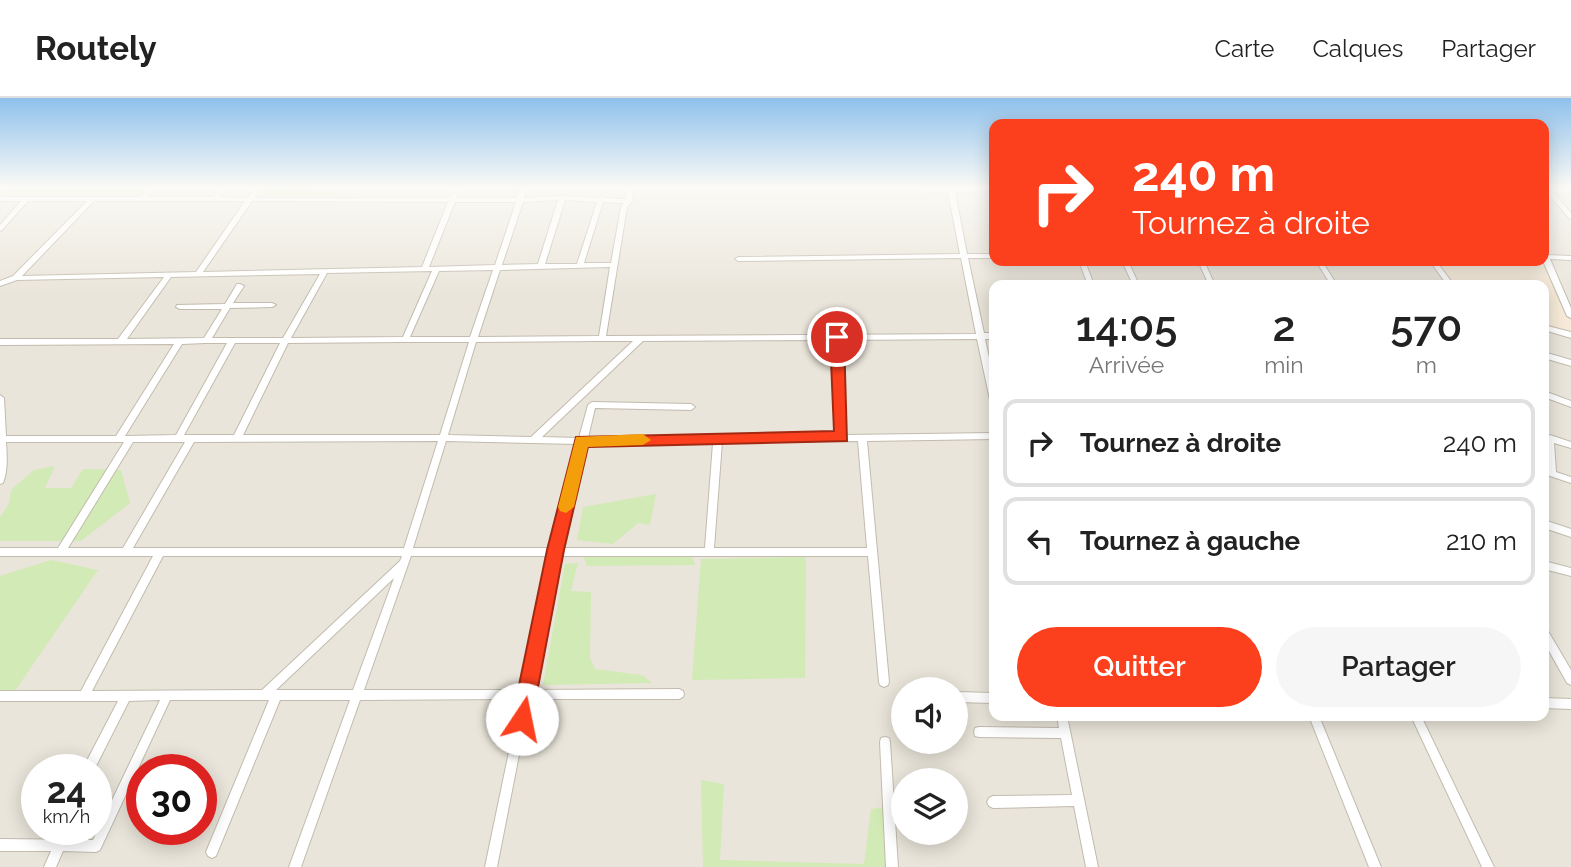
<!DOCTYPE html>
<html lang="fr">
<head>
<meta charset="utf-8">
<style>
	body { margin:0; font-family:Raleway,sans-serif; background:#f6f6f6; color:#222; height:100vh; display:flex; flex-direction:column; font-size:26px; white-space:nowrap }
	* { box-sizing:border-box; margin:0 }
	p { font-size:23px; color:#767676 }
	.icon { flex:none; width:38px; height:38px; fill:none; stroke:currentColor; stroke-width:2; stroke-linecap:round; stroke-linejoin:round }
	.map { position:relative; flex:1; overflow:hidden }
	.sheet { position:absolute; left:989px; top:182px; width:560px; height:441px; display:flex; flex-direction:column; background:#fff; border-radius:14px; box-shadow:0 4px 18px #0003 }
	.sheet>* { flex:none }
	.banner { position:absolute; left:989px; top:21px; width:560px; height:147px; border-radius:14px; box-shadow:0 4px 18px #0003; background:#fc3f1d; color:#fff; overflow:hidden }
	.buttons { position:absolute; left:891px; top:579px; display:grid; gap:14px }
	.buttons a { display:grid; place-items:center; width:77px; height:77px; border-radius:50%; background:#fff; box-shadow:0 4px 18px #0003; font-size:35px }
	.speed { position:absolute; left:21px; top:656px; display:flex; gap:14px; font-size:35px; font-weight:700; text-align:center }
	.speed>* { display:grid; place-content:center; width:91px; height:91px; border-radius:50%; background:#fff; box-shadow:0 4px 18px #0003; line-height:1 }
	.speed small { font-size:18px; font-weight:400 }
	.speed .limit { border:10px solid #d22; background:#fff; color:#111 }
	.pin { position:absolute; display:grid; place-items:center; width:60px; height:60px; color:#fff; margin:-30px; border:4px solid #fff; border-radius:50%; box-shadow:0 2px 7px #0007 }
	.me { position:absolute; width:77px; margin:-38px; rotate:11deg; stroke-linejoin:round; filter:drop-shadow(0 0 5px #0008) }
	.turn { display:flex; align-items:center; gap:24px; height:147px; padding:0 28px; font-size:32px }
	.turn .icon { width:91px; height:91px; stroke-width:2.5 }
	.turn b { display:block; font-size:49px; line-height:60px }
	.eta { display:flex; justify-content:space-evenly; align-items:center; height:119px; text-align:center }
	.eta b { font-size:42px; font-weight:600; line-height:49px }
	.cta { display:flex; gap:14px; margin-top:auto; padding:14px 28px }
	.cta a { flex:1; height:80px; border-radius:42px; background:#fc3f1d; color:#fff; font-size:28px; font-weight:600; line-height:80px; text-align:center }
	.cta a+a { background:#f6f6f6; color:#222 }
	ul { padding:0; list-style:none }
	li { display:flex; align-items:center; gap:21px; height:88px; margin:0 14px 10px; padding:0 14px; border:4px solid #e0e0e0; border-radius:14px }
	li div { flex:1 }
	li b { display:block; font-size:26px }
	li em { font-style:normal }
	header { display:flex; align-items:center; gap:42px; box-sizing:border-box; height:98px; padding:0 35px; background:#fff; border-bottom:2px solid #e0e0e0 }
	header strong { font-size:33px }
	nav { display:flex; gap:38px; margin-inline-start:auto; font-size:24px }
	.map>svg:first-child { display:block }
</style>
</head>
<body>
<header>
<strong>Routely</strong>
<nav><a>Carte</a><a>Calques</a><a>Partager</a></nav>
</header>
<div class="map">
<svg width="1571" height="769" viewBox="0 0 1571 769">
	<rect width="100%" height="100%" fill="#f6f3ec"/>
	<path fill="#eae5da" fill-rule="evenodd" d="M0 90H994V163H1544V90H1571V769H0ZM994 187H1544V618H994ZM903 592H956V644H903ZM37 672H96V732H37ZM142 672H201V732H142ZM903 682H956V735H903Z"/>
	<path fill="#f7ead8" d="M1545 160 1571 223V236L1544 229V187H1453L1435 163H1544Z"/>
	<g fill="#d2eab5">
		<path d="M17 90H151L146 97H3Z"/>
		<path d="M263 90 384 98H258Z"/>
		<path d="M55 368 45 390H71L83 371 121 372 130 405 81 443H0V419L9 406 11 392 34 372Z"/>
		<path d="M656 396 650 427 638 425 613 446 577 442 583 409Z"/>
		<path d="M583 457 692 459 695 467 587 468Z"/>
		<path d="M806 459 805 580 692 582 701 461Z"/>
		<path d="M51 462 98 472 10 600H0V478Z"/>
		<path d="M578 465 571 493 591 494 590 560 595 571 642 577 652 585 543 587 565 466Z"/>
		<path d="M701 682 724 686 720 762 864 766 871 711 886 709V769H703Z"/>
	</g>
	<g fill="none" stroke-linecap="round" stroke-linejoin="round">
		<g stroke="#c2bbae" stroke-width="2">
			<g id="minor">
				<path d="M148 90H154L147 99H213L220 90H226L219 99 248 100 255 90H261L255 100H450L454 90H460L456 100H517L521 90H527L524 100 562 98 598 100 601 98 604 100 626 101 628 90H634L632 103 627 109 606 238 976 236 961 160 738 163 735 161 738 159 960 156 948 94 864 92 861 90H994V93L955 94 967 156H994V160H968L984 235H994V241H985L994 283V305L990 302 977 241 841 242 845 337 994 335V341L867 343 889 584 888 587 884 589 880 587 879 584 868 458H558L532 592 679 591 683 593 684 596 683 599 679 601H530L497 769H485L520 601 360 602 301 769H289L350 602H280L216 758 212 760 208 758 206 754 269 602H170L100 752 96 754 63 753 56 769H44L51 753H0V741L93 742 160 602 129 603 94 672H82L118 603H0V593H81L153 458H0V450H58L124 344H6C7 359 8 372 3 385L0 386V297L4 300 6 338H116L174 246 0 247V241H118L164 179 17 182 0 188V183L13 178 87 103H28L2 132 0 133V127L21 103H0V99H141ZM558 102 538 166 502 167 523 104ZM565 102 597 104 577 166H545ZM94 103H245L196 174 22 178ZM252 103 448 104 422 169 203 174ZM455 104H516L495 167 429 169ZM603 104 624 105 621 109 611 165H584ZM610 169 599 238 478 239 500 172ZM493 172 470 239H410L439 173ZM432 173 403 239 291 240 327 175ZM320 176 283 240H212L230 210 272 209 276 207 272 205H233L244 188 240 186H237L225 206 177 207 176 209 180 211H222L204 240 127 241 171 179ZM833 242 837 337 721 338 718 337 715 338 588 340 595 310 691 312 695 309 691 306 592 304 588 307 579 340 542 339 643 243ZM600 243H633L531 339 448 337 476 244ZM403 244H469L440 337H243L288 245ZM205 245H227L176 337 125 338 182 246ZM235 245H280L234 337H184ZM438 343 404 450H133L194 344ZM446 343 578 346 551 450H413ZM858 343 867 450H714L722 344ZM133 344H185L123 450H68ZM713 345 705 450H560L586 346ZM163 458H402L400 463 262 592 92 593ZM411 458H549L522 592H364ZM394 480 353 592H276Z"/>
				<path d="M1544 90 1571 91V95L1553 94 1571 115V121L1569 120 1546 93H1544Z"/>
				<path d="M1544 154 1548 157 1571 158V162L1550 161 1571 210V220L1567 218 1543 163Z"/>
				<path d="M1079 163H1085L1094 187H1088Z"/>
				<path d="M1122 163H1128L1139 187H1133Z"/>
				<path d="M1198 163H1204L1215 187H1209Z"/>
				<path d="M1316 163H1322L1337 187H1331Z"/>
				<path d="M1430 163H1436L1454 187H1447Z"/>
				<path d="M1544 227 1571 234V240L1544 232Z"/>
				<path d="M1544 254 1571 262V268L1544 260Z"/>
				<path d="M1544 293 1571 303V309L1544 299Z"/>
				<path d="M1550 337 1571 344V350L1554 345 1556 374 1571 379V385L1544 376V370L1547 371 1546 340Z"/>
				<path d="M1544 422 1571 431V439L1544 430Z"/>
				<path d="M1544 463 1571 470V478L1544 471Z"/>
				<path d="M1544 532 1548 533 1571 572V587L1567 585 1544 544Z"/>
				<path d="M956 594 994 595V605L956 604Z"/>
				<path d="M1544 600 1571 601V611L1544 610Z"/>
				<path d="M1057 618H1067L1098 769H1086L1074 708 993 710 989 708 987 704 989 700 993 698 1072 697 1061 640 979 639 975 638 974 634 975 630 979 629 1059 630Z"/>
				<path d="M1309 618H1319L1381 769H1369Z"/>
				<path d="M1411 618H1421L1494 769H1482Z"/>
				<path d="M885 639 889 640 890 644 898 769H886L880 644 881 640Z"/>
			</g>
		</g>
		<use href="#minor" fill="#fff" fill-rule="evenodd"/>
	</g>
	<linearGradient id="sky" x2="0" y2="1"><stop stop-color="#8fc1ec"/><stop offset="0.45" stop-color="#fbfaf6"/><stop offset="1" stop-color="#fbfaf6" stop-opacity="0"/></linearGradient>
	<rect width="1571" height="198" fill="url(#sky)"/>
	<path fill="#fc3f1d" stroke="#a42913" stroke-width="2" d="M837 234 844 239 847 343 588 349 564 452 532 621 529 628 522 631 515 628 512 621 547 452 576 339 834 333 830 239Z"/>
	<path fill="#f59e0b" d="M643 336 651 342 643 347 588 349 574 409 566 415 560 413 558 409 576 339Z"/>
</svg>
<div class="buttons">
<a><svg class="icon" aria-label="sound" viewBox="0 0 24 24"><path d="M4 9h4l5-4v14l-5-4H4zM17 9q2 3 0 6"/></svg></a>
<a><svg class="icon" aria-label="layers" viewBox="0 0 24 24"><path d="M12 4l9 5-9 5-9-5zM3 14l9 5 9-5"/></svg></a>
</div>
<div class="speed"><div>24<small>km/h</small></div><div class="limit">30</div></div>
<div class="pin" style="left:837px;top:239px;background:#d93025"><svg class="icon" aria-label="arrive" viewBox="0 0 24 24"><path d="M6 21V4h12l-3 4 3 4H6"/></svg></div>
<svg class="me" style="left:522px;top:621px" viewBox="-20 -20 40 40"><circle r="19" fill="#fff"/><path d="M0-13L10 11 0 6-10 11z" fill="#fc3f1d"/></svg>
<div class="banner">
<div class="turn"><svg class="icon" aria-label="right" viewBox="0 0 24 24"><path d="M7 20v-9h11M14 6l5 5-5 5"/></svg><div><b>240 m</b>Tournez à droite</div></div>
</div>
<section class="sheet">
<div class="eta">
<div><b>14:05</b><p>Arrivée</p></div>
<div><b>2</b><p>min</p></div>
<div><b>570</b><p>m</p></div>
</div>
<ul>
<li><svg class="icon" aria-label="right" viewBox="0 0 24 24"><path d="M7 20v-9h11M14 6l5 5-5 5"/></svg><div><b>Tournez à droite</b></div><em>240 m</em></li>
<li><svg class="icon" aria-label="left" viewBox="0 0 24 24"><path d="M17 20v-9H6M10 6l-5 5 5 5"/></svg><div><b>Tournez à gauche</b></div><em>210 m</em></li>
</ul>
<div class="cta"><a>Quitter</a><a>Partager</a></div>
</section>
</div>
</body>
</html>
